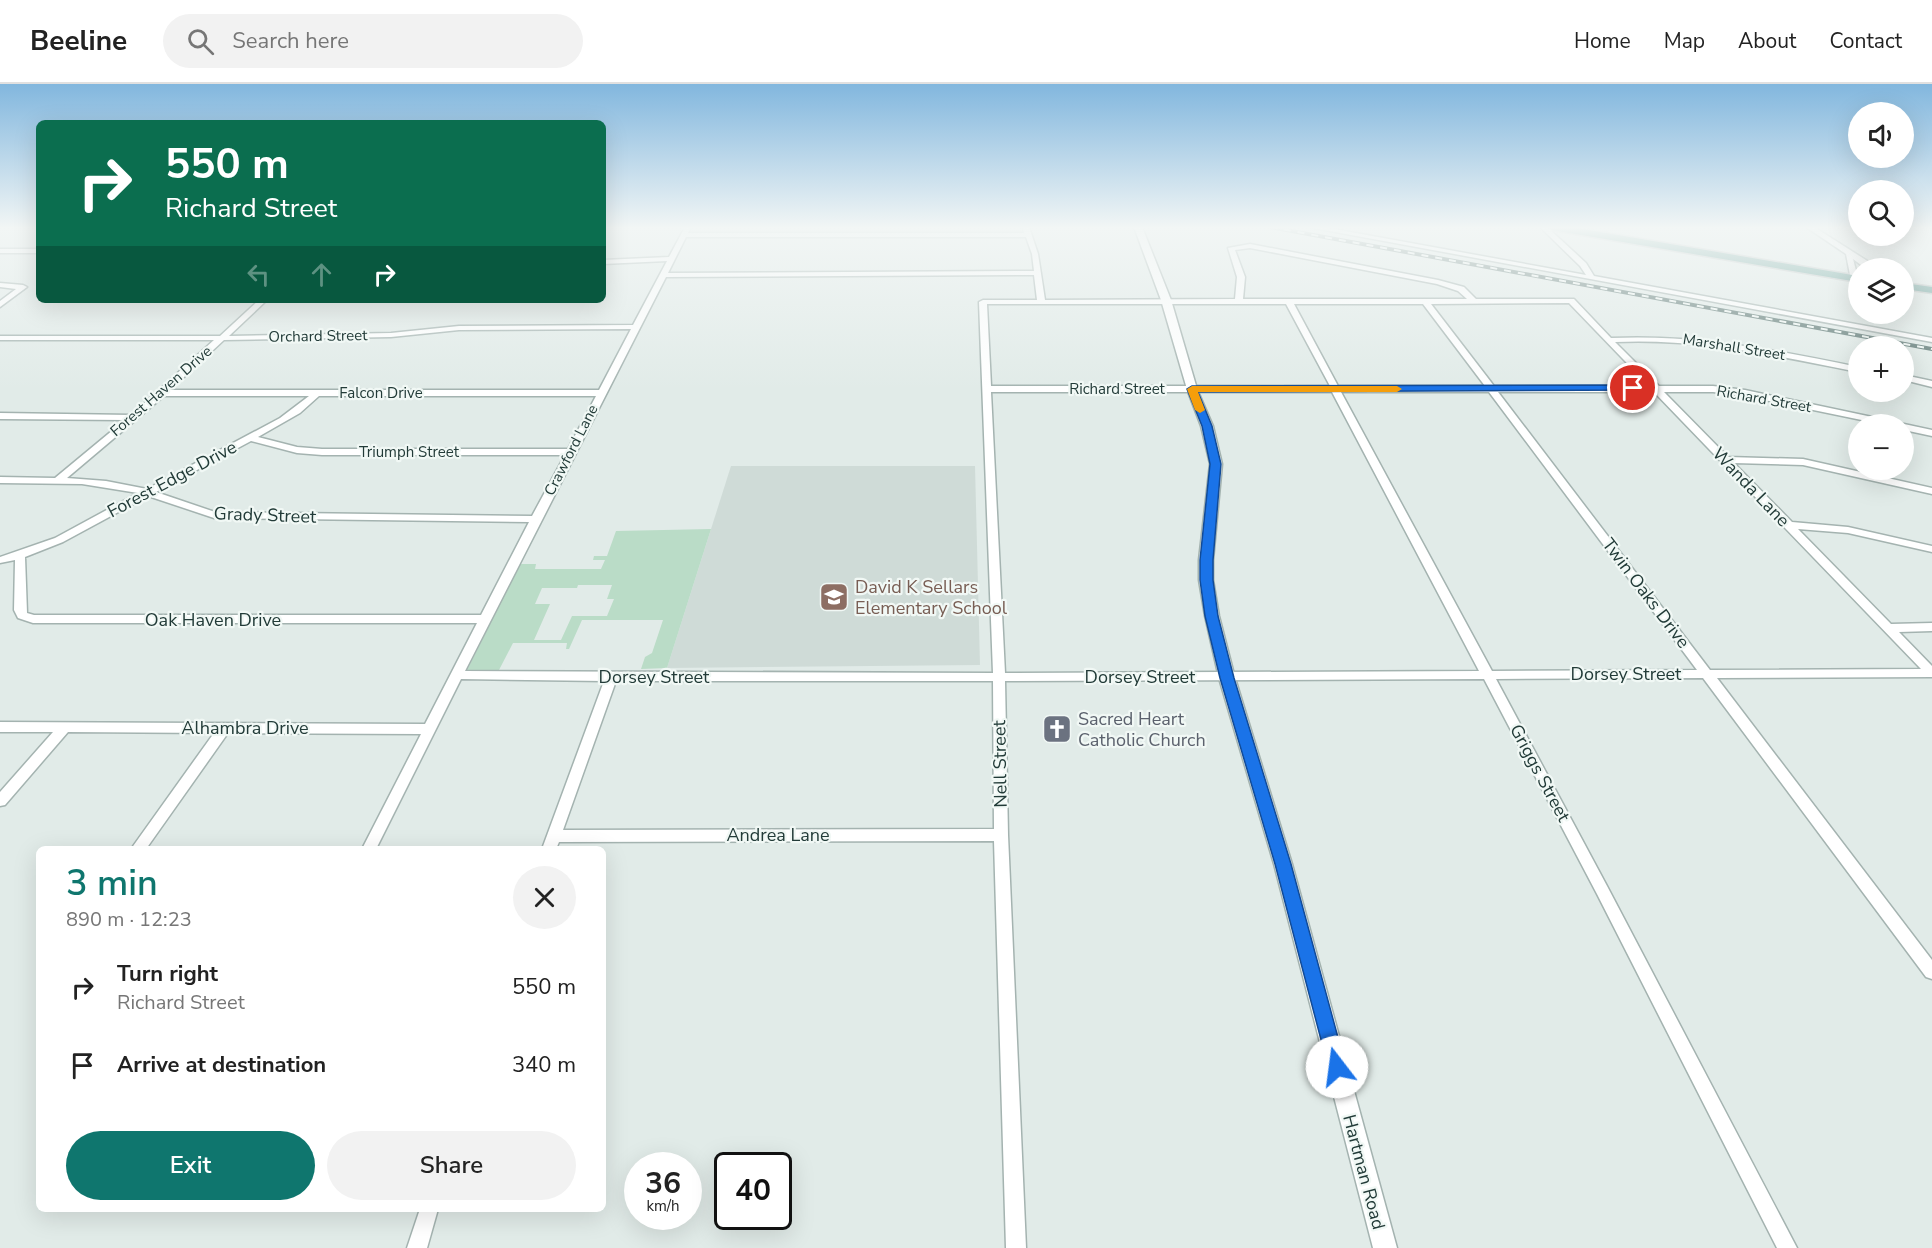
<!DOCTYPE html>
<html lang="en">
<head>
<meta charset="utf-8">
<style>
	body { margin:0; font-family:"Nunito Sans",sans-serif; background:#f2f2f2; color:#222; height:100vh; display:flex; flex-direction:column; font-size:22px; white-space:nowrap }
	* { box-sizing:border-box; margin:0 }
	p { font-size:20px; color:#767676 }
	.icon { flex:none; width:33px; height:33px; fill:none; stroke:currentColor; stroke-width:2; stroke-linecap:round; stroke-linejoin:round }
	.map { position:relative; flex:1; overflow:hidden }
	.side { position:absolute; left:36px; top:762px; width:570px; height:366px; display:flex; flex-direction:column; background:#fff; border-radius:9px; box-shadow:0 6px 24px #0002 }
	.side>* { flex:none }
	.banner { position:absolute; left:36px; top:36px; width:570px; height:183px; border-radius:9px; box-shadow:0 6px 24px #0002; background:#0b6e4f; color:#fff; overflow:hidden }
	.fabs { position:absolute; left:1848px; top:18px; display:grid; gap:12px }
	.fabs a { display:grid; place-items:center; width:66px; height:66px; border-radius:50%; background:#fff; box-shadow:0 6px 24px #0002; font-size:30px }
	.speed { position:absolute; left:624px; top:1068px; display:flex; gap:12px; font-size:30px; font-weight:700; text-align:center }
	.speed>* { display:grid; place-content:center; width:78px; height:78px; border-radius:50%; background:#fff; box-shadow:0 6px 24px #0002; line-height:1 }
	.speed small { font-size:15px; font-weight:400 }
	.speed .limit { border:3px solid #111; border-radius:9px; background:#fff; color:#111 }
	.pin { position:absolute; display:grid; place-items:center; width:51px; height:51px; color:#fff; margin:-26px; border:3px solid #fff; border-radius:50%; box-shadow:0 2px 6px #0007 }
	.me { position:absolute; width:66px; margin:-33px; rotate:345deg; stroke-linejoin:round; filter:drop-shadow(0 0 4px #0008) }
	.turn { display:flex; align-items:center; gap:21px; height:126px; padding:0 30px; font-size:27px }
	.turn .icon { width:78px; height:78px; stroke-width:2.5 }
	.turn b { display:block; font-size:42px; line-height:51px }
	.lanes { display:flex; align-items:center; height:57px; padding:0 30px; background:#0003; justify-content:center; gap:30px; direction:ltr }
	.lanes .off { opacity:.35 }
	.round { display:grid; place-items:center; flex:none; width:63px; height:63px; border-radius:32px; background:#f2f2f2 }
	.head { display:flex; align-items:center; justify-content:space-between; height:102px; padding:0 30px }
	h1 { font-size:36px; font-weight:600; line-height:45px; color:#0f766e }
	.cta { display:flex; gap:12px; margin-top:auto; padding:12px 30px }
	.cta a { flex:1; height:69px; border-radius:36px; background:#0f766e; color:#fff; font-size:24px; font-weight:600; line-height:69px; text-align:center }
	.cta a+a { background:#f2f2f2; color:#222 }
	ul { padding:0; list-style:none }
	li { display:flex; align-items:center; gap:18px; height:78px; padding:0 30px }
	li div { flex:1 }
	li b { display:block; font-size:22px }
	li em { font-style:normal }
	header { display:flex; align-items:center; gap:36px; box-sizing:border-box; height:84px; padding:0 30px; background:#fff; border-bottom:2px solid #e0e0e0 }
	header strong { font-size:28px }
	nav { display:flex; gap:33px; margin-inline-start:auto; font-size:21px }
	.search { width:420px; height:54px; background:#f2f2f2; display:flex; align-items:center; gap:15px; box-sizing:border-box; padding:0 21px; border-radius:33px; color:#767676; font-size:22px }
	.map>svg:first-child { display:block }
</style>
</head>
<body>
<header>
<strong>Beeline</strong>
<div class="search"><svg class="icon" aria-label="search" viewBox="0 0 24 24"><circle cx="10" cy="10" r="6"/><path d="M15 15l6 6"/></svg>Search here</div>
<nav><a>Home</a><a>Map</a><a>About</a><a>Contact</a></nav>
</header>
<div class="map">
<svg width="1932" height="1164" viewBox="0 0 1932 1164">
	<rect width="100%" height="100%" fill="#e1ebe8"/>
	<path fill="#cfdbd7" d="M731 382H975L980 581 667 584Z"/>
	<path fill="#badcc7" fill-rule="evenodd" d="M711 445 667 584 641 585 645 573 652 569 663 536H582L569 565H566L567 559H513L499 586H467L520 480H536L535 485H601L605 476H593L594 472H607L616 447ZM578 501H612L607 515H614L607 532H572L561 556H534L550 520H535L542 504H577Z"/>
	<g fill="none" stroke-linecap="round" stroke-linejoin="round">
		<g stroke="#a4b3b0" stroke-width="3">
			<g id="minor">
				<path d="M685 143H691L688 149H1024L1023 143H1029L1038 170 1045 216 1235 215 1237 193 1228 164 1250 160 1438 196 1464 203 1476 215H1574L1611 254C1695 250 1776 266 1858 283V288C1777 272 1698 254 1615 258L1659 302H1713L1745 306 1891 337 1896 340H1881L1745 312 1713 308H1664L1728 373 1803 375 1932 404V410L1803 381 1734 379 1792 438 1848 443 1932 462V468L1848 449 1798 445 1891 540 1932 539V547L1899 548 1932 582V593L1717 594 1932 876V895L1926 893 1703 594 1496 595 1607 802 1797 1164H1777L1597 810 1484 595 1005 597 1008 751 1026 1164H1006L994 757 559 758 556 765H542L604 597 461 595 376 765H362L421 650 228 649 146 765H131L214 649 68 648 5 721 0 722V708L53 648H0V638L425 640 477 539H33L18 534 14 526 15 476 0 479V473L55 454 138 409 82 400 0 399V393L55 394 125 336 0 335V329L131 331 214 256H0V252H220L259 216H267L229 252 391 249 459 242 633 241 667 177 603 180V176L669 173ZM686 153H1026L1032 170 1034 187 668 189ZM1250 164 1437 200 1458 207 1467 215H1243L1245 193 1235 166ZM1034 191 1037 216H983L979 218 993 589 465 587 666 193ZM1569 219 1649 302H1494L1431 220ZM987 220H1286L1330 302H991ZM1294 220H1423L1485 302H1338ZM631 245 599 306H170L224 256 391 253 459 246ZM991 308H1332L1479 587 1005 589ZM1341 308H1489L1697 586 1492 587ZM1498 308H1654L1921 585 1710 586ZM164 312H309L280 334 147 405 106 397 67 394ZM319 312H596L568 365H322L297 363 258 353 300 329ZM251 357 297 369 322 371H565L532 432 215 428 156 408ZM148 412 214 434 529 438 481 531H34L27 529 25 473 63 458ZM616 597H993L994 745 563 746Z"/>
				<path d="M1308 143H1323L1586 191 1580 182 1540 143H1547L1586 179 1594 192 1932 254V258Z"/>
				<path d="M1806 143H1814L1869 178 1872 184H1865L1853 175 1858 194 1851 196 1846 170Z"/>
				<rect x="0" y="165" width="39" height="4"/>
				<path d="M0 199 23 201 27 203 0 223V217L16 205 0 203Z"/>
				<path d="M1904 291 1932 297V303L1904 296Z"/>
				<path d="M1903 340H1904L1932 346V352L1904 346Z"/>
				<path d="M420 1125H438L427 1164H407Z"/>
			</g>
		</g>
		<g stroke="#a4b3b0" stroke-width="3">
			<path id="tertiary" d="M1134 143H1142L1171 216 1197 305 1213 342 1222 380 1213 476V496L1219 532 1235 594 1292 780 1397 1164H1373L1274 780 1219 594 1205 532 1199 496V476L1210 380 1201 342 1187 305 1161 216Z"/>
		</g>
		<g stroke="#c1c8c7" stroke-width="3">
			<g id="primary">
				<path d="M1547 143H1571L1858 192V198L1552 146Z"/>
				<path d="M1904 199 1932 203V209L1904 205Z"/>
			</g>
		</g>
		<use href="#minor" fill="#fff" fill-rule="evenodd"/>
		<use href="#tertiary" fill="#fff" fill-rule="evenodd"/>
		<use href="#primary" fill="#66a098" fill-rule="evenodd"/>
		<g stroke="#5c7773" stroke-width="4">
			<path id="rail" d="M1270 143 1932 265"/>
		</g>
		<use href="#rail" stroke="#f1f8f5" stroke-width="2" stroke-dasharray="7" stroke-linecap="butt"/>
	</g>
	<linearGradient id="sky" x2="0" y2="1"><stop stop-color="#82b7de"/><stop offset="0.47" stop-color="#f2f6f5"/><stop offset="1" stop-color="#f2f6f5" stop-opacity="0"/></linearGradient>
	<rect width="1932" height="306" fill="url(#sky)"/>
	<path fill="#1a73e8" stroke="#114b97" stroke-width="1.5" d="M1633 301 1637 302V306L1198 308 1212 342 1221 380 1213 476V496L1218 532 1234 594 1291 780 1346 983 1344 990 1337 992 1330 990 1275 780 1220 594 1205 532 1200 496V476L1210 380 1202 342 1187 305 1192 302Z"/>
	<path fill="#f59e0b" d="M1192 302H1397L1402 305 1397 308H1198L1205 326 1200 329 1195 326 1187 305Z"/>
	<defs>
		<g id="school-square" transform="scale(1.5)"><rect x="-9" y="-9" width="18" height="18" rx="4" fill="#8d6e63" stroke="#f1f8f5"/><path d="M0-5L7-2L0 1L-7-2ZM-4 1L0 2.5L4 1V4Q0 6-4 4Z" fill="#fff"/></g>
		<g id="church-square" transform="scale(1.5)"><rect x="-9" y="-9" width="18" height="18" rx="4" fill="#6b7280" stroke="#f1f8f5"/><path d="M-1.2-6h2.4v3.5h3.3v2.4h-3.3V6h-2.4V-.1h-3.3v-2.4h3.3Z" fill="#fff"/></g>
	</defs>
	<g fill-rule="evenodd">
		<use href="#school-square" x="834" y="513"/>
		<use href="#church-square" x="1057" y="645"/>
	</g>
	<g text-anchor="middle" stroke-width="4.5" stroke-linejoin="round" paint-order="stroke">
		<g font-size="15" fill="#223b38" stroke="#f1f8f5">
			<text transform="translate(318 252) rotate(-1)" y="5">Orchard Street</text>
			<text transform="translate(1734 263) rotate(9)" y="5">Marshall Street</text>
			<text x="1117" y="310">Richard Street</text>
			<text transform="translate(161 307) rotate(-41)" y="5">Forest Haven Drive</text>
			<text x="381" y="314">Falcon Drive</text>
			<text transform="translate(1764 315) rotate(10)" y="5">Richard Street</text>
			<text transform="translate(571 366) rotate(-63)" y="5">Crawford Lane</text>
			<text x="409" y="373">Triumph Street</text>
		</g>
		<g font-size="18" fill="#223b38" stroke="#f1f8f5">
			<text transform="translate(172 395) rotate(-28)" y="6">Forest Edge Drive</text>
			<text transform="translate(1751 403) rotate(46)" y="6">Wanda Lane</text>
			<text transform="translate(265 431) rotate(2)" y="6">Grady Street</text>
			<text transform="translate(1646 509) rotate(53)" y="6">Twin Oaks Drive</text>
			<text x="213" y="542">Oak Haven Drive</text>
			<text x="1626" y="596">Dorsey Street</text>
			<text x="654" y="599">Dorsey Street</text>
			<text x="1140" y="599">Dorsey Street</text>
			<text x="245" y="650">Alhambra Drive</text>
			<text transform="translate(1000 680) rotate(-91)" y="6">Nell Street</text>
			<text transform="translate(1540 689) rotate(62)" y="6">Griggs Street</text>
			<text x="778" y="757">Andrea Lane</text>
			<text transform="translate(1364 1088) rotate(75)" y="6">Hartman Road</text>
		</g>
		<g font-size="18" fill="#785e54" stroke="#f1f8f5" text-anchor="start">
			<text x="855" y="509">David K Sellars<tspan x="855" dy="21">Elementary School</tspan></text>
		</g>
		<g font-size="18" fill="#5b616d" stroke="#f1f8f5" text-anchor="start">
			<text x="1078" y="641">Sacred Heart<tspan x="1078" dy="21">Catholic Church</tspan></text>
		</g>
	</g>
</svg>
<div class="fabs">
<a><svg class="icon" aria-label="sound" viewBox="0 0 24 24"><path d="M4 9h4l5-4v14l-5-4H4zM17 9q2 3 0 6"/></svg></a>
<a><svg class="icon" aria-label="search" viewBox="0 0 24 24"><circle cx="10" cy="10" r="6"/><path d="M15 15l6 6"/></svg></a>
<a><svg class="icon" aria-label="layers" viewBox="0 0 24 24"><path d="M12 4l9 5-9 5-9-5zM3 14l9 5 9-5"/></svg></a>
<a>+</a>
<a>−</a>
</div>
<div class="speed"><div>36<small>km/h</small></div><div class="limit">40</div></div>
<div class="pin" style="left:1633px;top:304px;background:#d93025"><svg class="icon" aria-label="arrive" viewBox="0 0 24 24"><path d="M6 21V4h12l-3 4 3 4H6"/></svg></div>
<svg class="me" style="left:1337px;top:983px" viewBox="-20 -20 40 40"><circle r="19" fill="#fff"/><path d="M0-13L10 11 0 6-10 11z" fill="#1a73e8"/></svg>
<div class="banner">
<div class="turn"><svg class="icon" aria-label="right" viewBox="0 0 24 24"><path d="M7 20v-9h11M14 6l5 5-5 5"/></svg><div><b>550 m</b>Richard Street</div></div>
<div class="lanes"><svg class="icon off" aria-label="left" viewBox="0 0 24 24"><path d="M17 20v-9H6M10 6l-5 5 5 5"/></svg><svg class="icon off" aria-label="ahead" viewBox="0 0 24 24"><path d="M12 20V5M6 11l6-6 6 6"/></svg><svg class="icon" aria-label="right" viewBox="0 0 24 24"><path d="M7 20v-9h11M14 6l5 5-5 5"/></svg></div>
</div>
<section class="side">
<div class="head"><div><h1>3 min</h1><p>890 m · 12:23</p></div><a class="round"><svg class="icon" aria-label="close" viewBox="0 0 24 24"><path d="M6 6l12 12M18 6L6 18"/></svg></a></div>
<ul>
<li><svg class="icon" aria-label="right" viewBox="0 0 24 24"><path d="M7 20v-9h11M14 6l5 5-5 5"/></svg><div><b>Turn right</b><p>Richard Street</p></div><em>550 m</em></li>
<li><svg class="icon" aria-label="arrive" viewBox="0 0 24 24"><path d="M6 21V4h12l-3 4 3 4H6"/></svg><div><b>Arrive at destination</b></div><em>340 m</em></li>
</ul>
<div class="cta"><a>Exit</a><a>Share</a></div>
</section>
</div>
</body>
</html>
